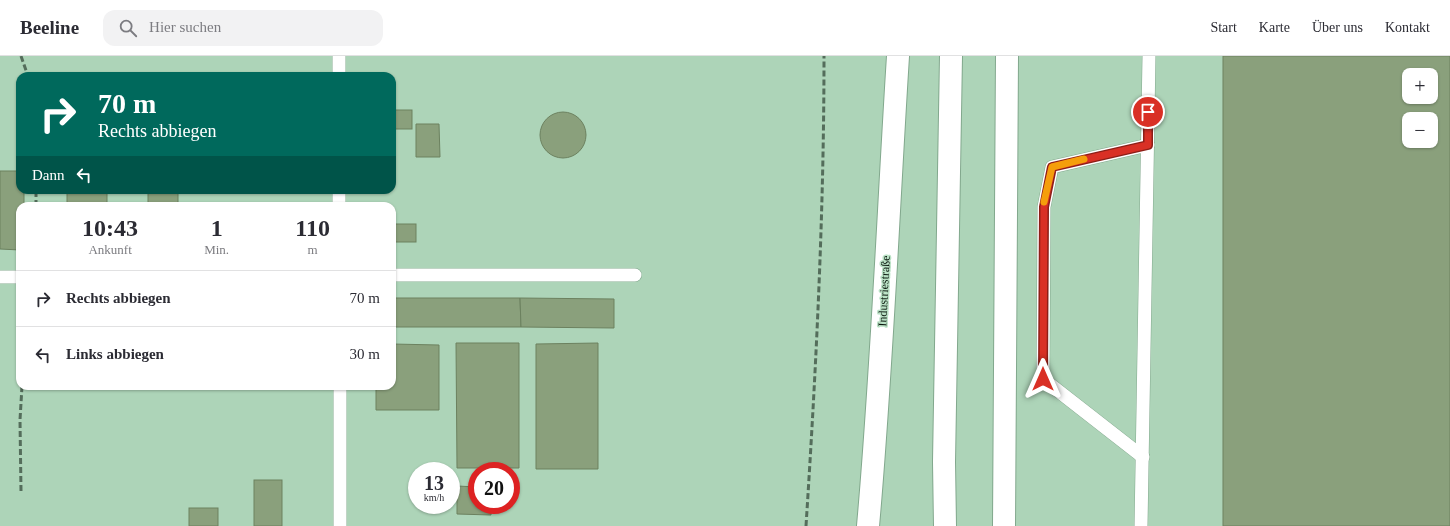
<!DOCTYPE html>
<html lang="de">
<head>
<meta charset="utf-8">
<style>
	body { margin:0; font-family:"Times New Roman",serif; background:#f2f2f3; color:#2b2b33; height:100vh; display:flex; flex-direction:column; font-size:15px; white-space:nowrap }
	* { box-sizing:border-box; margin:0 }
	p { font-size:13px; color:#7c7c81 }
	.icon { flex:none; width:22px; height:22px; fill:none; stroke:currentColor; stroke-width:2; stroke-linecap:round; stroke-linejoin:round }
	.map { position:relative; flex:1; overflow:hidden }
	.panel { position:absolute; left:16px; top:146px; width:380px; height:188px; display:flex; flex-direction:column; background:#fff; border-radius:12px; box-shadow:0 1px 3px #0004 }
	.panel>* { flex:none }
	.hud { position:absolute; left:16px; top:16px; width:380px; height:122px; border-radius:12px; box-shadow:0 1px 3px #0004; background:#00695c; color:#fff; overflow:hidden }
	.fabs { position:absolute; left:1402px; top:12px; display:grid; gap:8px }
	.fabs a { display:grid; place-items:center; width:36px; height:36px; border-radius:8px; background:#fff; box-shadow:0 1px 3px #0004; font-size:20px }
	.speed { position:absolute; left:408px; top:406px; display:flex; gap:8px; font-size:20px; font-weight:700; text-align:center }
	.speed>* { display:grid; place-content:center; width:52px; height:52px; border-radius:50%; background:#fff; box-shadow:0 1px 3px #0004; line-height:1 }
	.speed small { font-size:10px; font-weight:400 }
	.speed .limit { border:6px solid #d22; background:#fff; color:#111 }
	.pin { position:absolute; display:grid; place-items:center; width:34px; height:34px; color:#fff; margin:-17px; border:2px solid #fff; border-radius:50%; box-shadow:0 1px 4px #0007 }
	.me { position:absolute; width:44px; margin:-22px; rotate:0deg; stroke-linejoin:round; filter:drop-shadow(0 0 3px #0008) }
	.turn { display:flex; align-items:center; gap:14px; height:84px; padding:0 16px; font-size:18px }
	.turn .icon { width:52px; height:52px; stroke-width:2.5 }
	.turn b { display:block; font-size:28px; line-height:34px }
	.then { display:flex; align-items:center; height:38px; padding:0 16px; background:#0003; gap:8px; font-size:15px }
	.eta { display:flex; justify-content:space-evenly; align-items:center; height:68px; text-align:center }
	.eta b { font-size:24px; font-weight:700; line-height:28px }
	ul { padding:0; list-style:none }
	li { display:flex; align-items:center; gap:12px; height:56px; padding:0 16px; border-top:1px solid #e1e1e2 }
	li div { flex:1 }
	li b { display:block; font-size:15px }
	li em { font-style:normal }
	header { display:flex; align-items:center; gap:24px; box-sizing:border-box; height:56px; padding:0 20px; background:#fff; border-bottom:1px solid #e1e1e2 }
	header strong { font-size:19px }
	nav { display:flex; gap:22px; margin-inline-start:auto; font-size:14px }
	.search { width:280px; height:36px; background:#f2f2f3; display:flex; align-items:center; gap:10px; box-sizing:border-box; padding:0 14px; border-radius:12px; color:#7c7c81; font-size:15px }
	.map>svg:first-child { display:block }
</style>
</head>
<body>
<header>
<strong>Beeline</strong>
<div class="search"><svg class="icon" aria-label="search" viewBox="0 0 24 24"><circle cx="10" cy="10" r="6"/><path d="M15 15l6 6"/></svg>Hier suchen</div>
<nav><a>Start</a><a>Karte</a><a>Über uns</a><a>Kontakt</a></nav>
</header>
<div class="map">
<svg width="1450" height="470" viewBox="0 0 1450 470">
	<rect width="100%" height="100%" fill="#add4b8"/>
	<g fill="#8aa07c" stroke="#6c815f" fill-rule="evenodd">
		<path d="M1223 0H1450V470H1223ZM1409 19H1431V41H1409ZM1409 63H1431V85H1409Z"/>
		<rect x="392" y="54" width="20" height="19"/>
		<circle cx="563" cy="79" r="23"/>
		<path d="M416 68H439L440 101H416Z"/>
		<path d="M0 115H20V134H24V150H20V194L0 193Z"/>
		<path d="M67 134H107V148L67 147Z"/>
		<rect x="148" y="134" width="30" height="16"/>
		<rect x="392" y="168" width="24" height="18"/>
		<path d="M392 242H520L521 271H392Z"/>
		<path d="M520 242 614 243V272L521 271Z"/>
		<path d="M456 287H519V412H457Z"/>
		<path d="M598 287V413H536V288Z"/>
		<path d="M392 288 439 289V354H376V330H392Z"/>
		<rect x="254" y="424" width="28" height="46"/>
		<path d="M457 430 477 431V449H491V459L457 458Z"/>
		<rect x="189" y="452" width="29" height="18"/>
	</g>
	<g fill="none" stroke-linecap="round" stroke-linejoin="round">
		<g stroke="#82a88d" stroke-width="14">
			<g id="service">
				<path d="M339 0V20"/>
				<path d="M339 134V150"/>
				<path d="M392 219H635"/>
				<path d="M0 221H20"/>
				<path d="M340 330V470"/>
				<path d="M1143 401 1043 323 1044 151 1052 111 1148 89"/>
				<path d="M1141 470 1149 0"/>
			</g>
		</g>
		<g stroke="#82a88d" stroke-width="24">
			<path id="tertiary" d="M1004 470 1007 0"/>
		</g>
		<g stroke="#82a88d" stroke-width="24">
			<g id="trunk">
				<path d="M868 470C882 314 888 157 898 0"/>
				<path d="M945 470 944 406 951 0"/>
			</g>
		</g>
		<use href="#service" stroke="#fff" stroke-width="13"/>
		<use href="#tertiary" stroke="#fff" stroke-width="22"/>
		<use href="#trunk" stroke="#fff" stroke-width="22"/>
		<g stroke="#546d5b" stroke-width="3" stroke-dasharray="6 3" stroke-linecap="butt">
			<path d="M21 0 28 20"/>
			<path d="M36 150V134"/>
			<path d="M21 435 20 364 22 330"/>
			<path d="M806 470C816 314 824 157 824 0"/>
		</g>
	</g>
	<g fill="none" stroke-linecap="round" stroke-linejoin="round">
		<g stroke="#8d1f18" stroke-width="10">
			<path id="route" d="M1043 323 1044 151 1052 111 1148 89V56"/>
		</g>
		<use href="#route" stroke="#d93025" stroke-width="7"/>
		<path stroke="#f59e0b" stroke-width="7" d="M1044 146 1052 111 1084 103"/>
	</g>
	<g text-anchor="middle" stroke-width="3" stroke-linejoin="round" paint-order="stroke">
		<g font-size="12" fill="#0c1a10" stroke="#bae1c5">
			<text transform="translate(884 235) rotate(-87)" y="4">Industriestraße</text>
		</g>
	</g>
</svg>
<div class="fabs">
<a>+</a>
<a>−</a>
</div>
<div class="speed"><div>13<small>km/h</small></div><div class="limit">20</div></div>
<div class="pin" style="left:1148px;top:56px;background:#d93025"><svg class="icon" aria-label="arrive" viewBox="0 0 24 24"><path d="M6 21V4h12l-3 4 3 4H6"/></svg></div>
<svg class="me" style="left:1043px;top:323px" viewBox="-20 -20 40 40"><path d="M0-17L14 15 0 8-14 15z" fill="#d93025" stroke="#fff" stroke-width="4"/></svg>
<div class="hud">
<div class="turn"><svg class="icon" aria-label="right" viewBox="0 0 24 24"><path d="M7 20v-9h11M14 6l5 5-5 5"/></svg><div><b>70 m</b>Rechts abbiegen</div></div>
<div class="then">Dann<svg class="icon" aria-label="left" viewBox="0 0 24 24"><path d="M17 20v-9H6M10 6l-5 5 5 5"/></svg></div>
</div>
<section class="panel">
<div class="eta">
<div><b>10:43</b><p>Ankunft</p></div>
<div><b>1</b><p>Min.</p></div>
<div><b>110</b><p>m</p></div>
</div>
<ul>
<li><svg class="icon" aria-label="right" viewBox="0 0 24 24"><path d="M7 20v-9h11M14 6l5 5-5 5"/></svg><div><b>Rechts abbiegen</b></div><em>70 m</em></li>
<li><svg class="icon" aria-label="left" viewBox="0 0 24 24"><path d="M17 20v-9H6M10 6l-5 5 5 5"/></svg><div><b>Links abbiegen</b></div><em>30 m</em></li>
</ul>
</section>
</div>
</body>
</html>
